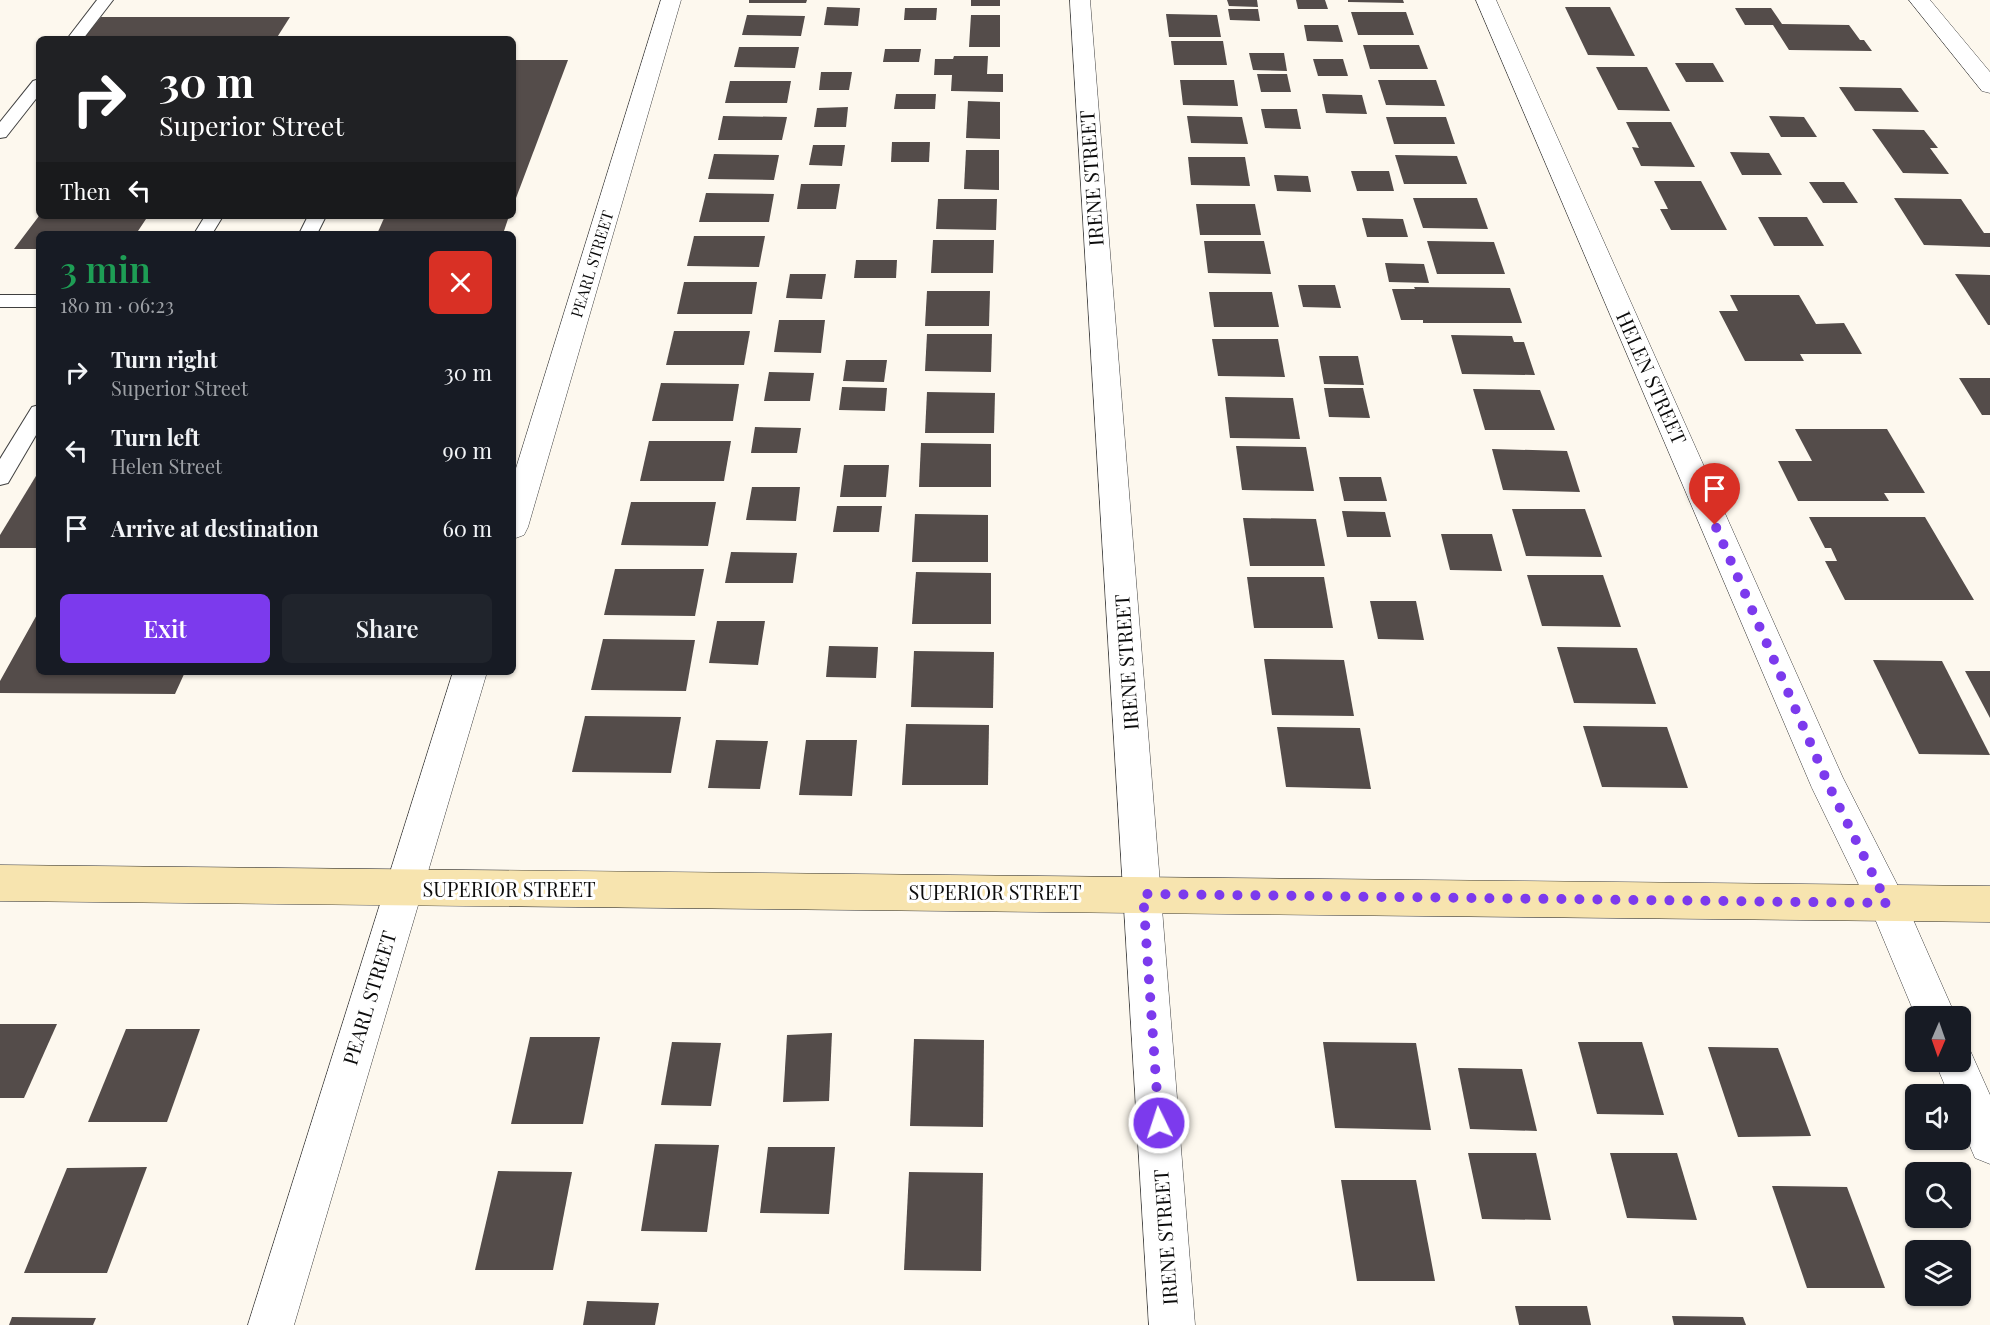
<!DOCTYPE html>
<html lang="en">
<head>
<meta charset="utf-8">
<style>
	body { margin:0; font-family:"Playfair Display",serif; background:#20242c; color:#f1f3f6; height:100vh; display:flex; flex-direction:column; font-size:22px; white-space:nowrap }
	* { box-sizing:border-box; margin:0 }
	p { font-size:20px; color:#9ea1a6 }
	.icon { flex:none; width:33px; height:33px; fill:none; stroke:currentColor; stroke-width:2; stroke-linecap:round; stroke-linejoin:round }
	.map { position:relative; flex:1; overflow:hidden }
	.details { position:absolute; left:36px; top:231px; width:480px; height:444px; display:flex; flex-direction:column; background:#171b24; border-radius:9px; box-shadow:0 2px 4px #0004 }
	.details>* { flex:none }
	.banner { position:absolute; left:36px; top:36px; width:480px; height:183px; border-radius:9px; box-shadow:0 2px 4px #0004; background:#202124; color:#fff; overflow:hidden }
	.needle { width:39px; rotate:182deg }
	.controls { position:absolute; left:1905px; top:1006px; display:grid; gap:12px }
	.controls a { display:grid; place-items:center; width:66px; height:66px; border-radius:9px; background:#171b24; box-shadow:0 2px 4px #0004; font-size:30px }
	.pin { position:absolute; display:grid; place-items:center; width:51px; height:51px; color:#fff; margin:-62px -26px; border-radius:50% 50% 50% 0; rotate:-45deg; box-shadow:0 0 6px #0007 }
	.pin .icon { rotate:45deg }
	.me { position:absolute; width:66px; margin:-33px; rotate:356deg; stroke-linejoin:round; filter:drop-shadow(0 0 4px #0008) }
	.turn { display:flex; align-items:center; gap:21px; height:126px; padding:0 24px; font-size:27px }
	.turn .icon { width:78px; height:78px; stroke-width:2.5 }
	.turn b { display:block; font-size:42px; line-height:51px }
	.then { display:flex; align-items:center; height:57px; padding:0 24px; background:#0003; gap:12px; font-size:22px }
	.round { display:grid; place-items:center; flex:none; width:63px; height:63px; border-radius:9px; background:#20242c }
	.headline { display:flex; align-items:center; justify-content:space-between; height:102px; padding:0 24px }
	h1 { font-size:36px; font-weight:600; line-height:45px; color:#1e9e55 }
	.button { display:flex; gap:12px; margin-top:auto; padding:12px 24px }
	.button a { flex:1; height:69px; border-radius:9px; background:#7c3aed; color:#fff; font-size:24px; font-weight:600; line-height:69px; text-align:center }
	.button a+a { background:#20242c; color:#f1f3f6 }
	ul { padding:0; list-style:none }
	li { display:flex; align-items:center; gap:18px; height:78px; padding:0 24px }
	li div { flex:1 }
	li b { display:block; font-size:22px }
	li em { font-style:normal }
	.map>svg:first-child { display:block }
</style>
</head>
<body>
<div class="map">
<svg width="1990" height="1325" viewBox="0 0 1990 1325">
	<rect width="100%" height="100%" fill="#fdf8ee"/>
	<g fill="#544c4a">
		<path d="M749 0H807L806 3H749Z"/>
		<rect x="971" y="0" width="29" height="6"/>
		<path d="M1227 0H1257L1258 7 1229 6Z"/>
		<path d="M1296 0H1325L1328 9H1298Z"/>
		<path d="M1348 0H1403L1404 3 1348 2Z"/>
		<path d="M827 7 860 8 858 26 824 25Z"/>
		<path d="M1565 7H1610L1635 56 1588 55Z"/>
		<path d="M905 8H937L936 20H904Z"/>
		<path d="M1735 8H1771L1782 24 1849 25 1860 40H1864L1872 51 1789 50 1773 25H1745Z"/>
		<path d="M1228 9H1258L1260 21 1230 20Z"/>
		<path d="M1351 12H1406L1414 35H1358Z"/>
		<path d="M1166 14 1217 15 1221 37H1169Z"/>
		<path d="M747 15 805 16 801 36 742 35Z"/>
		<path d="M971 15H1000V47H969Z"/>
		<path d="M101 17H290L276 39H83Z"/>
		<path d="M1304 25H1338L1343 42 1307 41Z"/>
		<path d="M1171 41H1223L1227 65H1174Z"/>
		<path d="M1363 45H1419L1428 69H1370Z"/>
		<path d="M739 47H799L795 68 734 67Z"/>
		<path d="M885 49H921L919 62H883Z"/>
		<path d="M1249 53H1284L1287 71 1253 70Z"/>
		<path d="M954 56H988L987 74H1003V92L951 91 952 75H934L935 59H953Z"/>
		<path d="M1313 59H1343L1348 76H1318Z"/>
		<path d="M513 60H568L513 206Z"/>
		<path d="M1675 63H1713L1724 82H1686Z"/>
		<path d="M1596 67H1647L1670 111 1618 110Z"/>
		<path d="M821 72H852L849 90H819Z"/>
		<path d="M1257 74H1287L1291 92H1261Z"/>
		<path d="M1180 80H1234L1238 106 1183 105Z"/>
		<path d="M1378 80H1436L1445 106 1386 105Z"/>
		<path d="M730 81H791L787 103H725Z"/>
		<path d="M1839 87 1901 88 1919 112 1855 111Z"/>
		<path d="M896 94H936L935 109H894Z"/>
		<path d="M1322 94 1362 95 1367 114 1326 113Z"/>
		<path d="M968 101 1000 102V139L966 138Z"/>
		<path d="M848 107 846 127H814L817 108Z"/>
		<path d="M1261 109H1297L1301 129 1265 128Z"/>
		<path d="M723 116 787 117 782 140H718Z"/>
		<path d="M1187 116 1242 117 1248 144 1191 143Z"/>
		<path d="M1769 116 1804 117 1817 137H1781Z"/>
		<path d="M1386 117H1446L1455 144H1394Z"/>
		<path d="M1626 122H1671L1695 167 1641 166 1632 147 1639 148Z"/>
		<path d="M1872 129 1924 130 1938 148H1930L1949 174 1903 173Z"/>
		<path d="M892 142H930L929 162H891Z"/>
		<path d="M813 145H845L842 166 809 165Z"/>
		<path d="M966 150H999V190L964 189Z"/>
		<path d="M1730 152 1769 153 1782 175H1742Z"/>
		<path d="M714 154 779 155 774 180 708 179Z"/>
		<path d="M1395 155 1457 156 1467 184H1404Z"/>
		<path d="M1188 157H1245L1250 186 1191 185Z"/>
		<path d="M1351 171H1389L1394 191H1357Z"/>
		<path d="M1274 175 1308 176 1311 192 1277 191Z"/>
		<path d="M1654 181H1701L1727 230H1671L1660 209H1668Z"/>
		<path d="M1809 182H1844L1858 203H1823Z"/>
		<path d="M801 184H840L836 209H797Z"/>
		<path d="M706 193 774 194 769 222H699Z"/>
		<path d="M1413 198H1477L1488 229 1423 228Z"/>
		<path d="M1894 198 1961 199 1984 233H1990V247L1924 245Z"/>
		<path d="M938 199H997L996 230 936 229Z"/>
		<path d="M1196 204H1255L1261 235H1200Z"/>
		<path d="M39 216H148L136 234H39V249H14Z"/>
		<path d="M385 216H509L503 234H377Z"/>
		<path d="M1758 217H1807L1824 246H1774Z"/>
		<path d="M1362 218 1403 219 1408 237H1367Z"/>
		<path d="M694 236H765L759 267 687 266Z"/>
		<path d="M933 240H994L993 273H931Z"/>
		<path d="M1204 241H1264L1271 274 1208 273Z"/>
		<path d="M1427 241 1494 242 1505 274H1437Z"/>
		<path d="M856 260H897L896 278H854Z"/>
		<path d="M1385 263 1424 264 1429 283 1389 282Z"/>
		<path d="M790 274H826L822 299 786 298Z"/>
		<path d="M1955 274 1990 275V325H1988Z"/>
		<path d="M684 282H757L752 314H677Z"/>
		<path d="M1298 285H1335L1341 308 1303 307Z"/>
		<path d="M1414 287 1510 288 1522 323H1423V320H1401L1392 289H1415Z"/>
		<path d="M927 291H990L989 326H925Z"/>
		<path d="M1209 292H1272L1279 327H1214Z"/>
		<path d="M1730 295H1799L1816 324 1844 323 1862 354H1800L1804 361H1745L1719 311H1738Z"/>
		<path d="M779 320H825L821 353 774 352Z"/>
		<path d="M674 331H750L744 365H666Z"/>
		<path d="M927 334H992L991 372 925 371Z"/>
		<path d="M1451 335 1512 336 1514 342H1524L1535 375 1462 374Z"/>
		<path d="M1212 339H1278L1285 377 1218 376Z"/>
		<path d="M1319 356H1358L1364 385 1324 384Z"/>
		<path d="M846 360H887L884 382 843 381Z"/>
		<path d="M769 372 814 373 810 401H764Z"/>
		<path d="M1959 378H1990V415H1982Z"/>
		<path d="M661 383 739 384 733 421H652Z"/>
		<path d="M842 387 887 388 885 411 839 410Z"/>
		<path d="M1324 388H1363L1370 418 1329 417Z"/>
		<path d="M1473 389 1540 390 1555 430H1485Z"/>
		<path d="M927 392 995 393 994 433H925Z"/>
		<path d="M1225 397 1293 398 1300 439 1230 438Z"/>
		<path d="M755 427 801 428 797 453H751Z"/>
		<path d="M1795 429H1887L1925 493H1884L1889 501H1798L1778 461H1812Z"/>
		<path d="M649 441H731L724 481H640Z"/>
		<path d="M921 443 991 444V487H919Z"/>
		<path d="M1236 446 1306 447 1314 491 1242 490Z"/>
		<path d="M1492 449 1567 451 1580 492 1503 490Z"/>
		<path d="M844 465H889L886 497H840Z"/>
		<path d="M39 471V548H0V535Z"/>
		<path d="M1339 477H1381L1387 501H1344Z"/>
		<path d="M752 487H800L796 521 746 520Z"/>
		<path d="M631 502H716L708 546 621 545Z"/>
		<path d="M837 506H882L879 532H833Z"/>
		<path d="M1512 509H1585L1602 557 1526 556Z"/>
		<path d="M1342 511 1385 512 1391 537H1347Z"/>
		<path d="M915 514 988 515V562H912Z"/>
		<path d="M1809 517H1925L1974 600H1845L1825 561H1837L1831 548H1825Z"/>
		<path d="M1243 518 1316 519 1325 566H1250Z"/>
		<path d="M1441 534H1492L1502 571 1450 570Z"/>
		<path d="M731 552 797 553 793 583H725Z"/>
		<path d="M615 569H704L695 616 604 615Z"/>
		<path d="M916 572 991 573V624H912Z"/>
		<path d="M1527 575H1603L1621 627 1542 626Z"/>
		<path d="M1247 577H1324L1333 628H1254Z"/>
		<path d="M1370 601H1416L1424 640 1378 639Z"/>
		<path d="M39 611V672H185L175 694 0 693V681Z"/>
		<path d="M717 621H765L758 665 709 663Z"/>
		<path d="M603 639 695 640 686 691 591 690Z"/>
		<path d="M829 646 878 647 876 678 826 677Z"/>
		<path d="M1557 647 1637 648 1656 704 1574 703Z"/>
		<path d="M914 651 994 652 993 708 911 707Z"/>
		<path d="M1264 659 1344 660 1354 716 1272 715Z"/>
		<path d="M1873 660 1942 661 1990 755 1919 754Z"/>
		<path d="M1965 671H1990V718Z"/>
		<path d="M585 716 681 717 671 773 572 772Z"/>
		<path d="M906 724 989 725 988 785H902Z"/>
		<path d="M1583 726 1667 727 1688 788 1602 787Z"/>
		<path d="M1277 727 1360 728 1371 789 1286 787Z"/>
		<path d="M716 740 768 741 760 789 708 788Z"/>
		<path d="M806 740H857L852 796 799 795Z"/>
		<path d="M0 1024H57L24 1098H0Z"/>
		<path d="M126 1029H200L167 1122H88Z"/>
		<path d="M832 1033 829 1101 783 1102 787 1035Z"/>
		<path d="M530 1037H600L583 1124H511Z"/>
		<path d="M914 1039 984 1040 983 1127 910 1126Z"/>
		<path d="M672 1042 721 1043 711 1106 661 1105Z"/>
		<path d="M1323 1042 1416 1043 1431 1130 1335 1128Z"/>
		<path d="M1578 1042H1642L1664 1115 1597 1114Z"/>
		<path d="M1708 1047 1778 1048 1811 1136 1738 1137Z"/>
		<path d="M1458 1068 1522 1069 1537 1131 1470 1129Z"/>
		<path d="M655 1144 719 1145 707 1232 641 1231Z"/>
		<path d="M768 1147H835L829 1214 760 1213Z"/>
		<path d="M1468 1153H1536L1551 1220 1482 1219Z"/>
		<path d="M1610 1153H1677L1697 1220 1627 1218Z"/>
		<path d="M147 1167 107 1273H24L67 1168Z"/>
		<path d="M498 1171 572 1172 553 1270H475Z"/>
		<path d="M909 1172 983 1173 981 1271 904 1270Z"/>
		<path d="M1341 1180H1416L1435 1281H1357Z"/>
		<path d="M1772 1186 1847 1187 1885 1288H1807Z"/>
		<path d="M587 1301 659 1303 655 1325H583Z"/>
		<path d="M1515 1306H1587L1591 1325H1519Z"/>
		<path d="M1672 1316 1743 1317 1746 1325H1674Z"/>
		<path d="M12 1317 96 1318 93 1325H9Z"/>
	</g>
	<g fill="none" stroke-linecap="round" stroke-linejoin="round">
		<g stroke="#3f3f3f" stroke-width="2">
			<g id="lane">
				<path d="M97 0H113L83 39H67Z"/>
				<path d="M39 79V95L6 137 0 138V122L33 81Z"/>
				<path d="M205 216H223L212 234H194Z"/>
				<path d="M308 216H326L317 234H299Z"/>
				<rect x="0" y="295" width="39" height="12"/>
				<path d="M39 405V430L8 483 0 485V459L32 407Z"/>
			</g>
		</g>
		<g stroke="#3f3f3f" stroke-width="1">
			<g id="street">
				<path d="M661 0H681L528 527 524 535 513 539V478Z"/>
				<path d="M1070 0H1090L1195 1325H1149Z"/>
				<path d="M1476 0H1496L1843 778 1900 890 1956 1017H1916L1873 914 1812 788Z"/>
				<path d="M1909 0H1930L1990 72V93L1982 91Z"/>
				<path d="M453 672H487L294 1325H248Z"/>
				<path d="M1960 1044 1969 1048 1990 1095V1164L1975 1158 1960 1123V1095H1949L1935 1062H1960Z"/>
			</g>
		</g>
		<g stroke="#2e2e2e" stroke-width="1">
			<path id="secondary" d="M0 865 1990 886V922L0 901Z"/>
		</g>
		<use href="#lane" fill="#fff" fill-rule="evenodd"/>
		<use href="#street" fill="#fff" fill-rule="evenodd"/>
		<use href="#secondary" fill="#f7e4af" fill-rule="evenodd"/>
	</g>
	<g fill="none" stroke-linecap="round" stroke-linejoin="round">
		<path stroke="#7c3aed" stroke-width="10" stroke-dasharray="0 18" d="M1159 1123 1143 894 1887 903 1830 788 1715 525"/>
	</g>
	<g text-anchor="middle" stroke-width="6" stroke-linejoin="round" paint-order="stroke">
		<g font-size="16" fill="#0c0c0c" stroke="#fff">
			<text transform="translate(592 264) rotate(-73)" y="6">PEARL STREET</text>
		</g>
		<g font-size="20" fill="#0c0c0c" stroke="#fff">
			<text transform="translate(1092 178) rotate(-94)" y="7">IRENE STREET</text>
			<text transform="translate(1651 378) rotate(66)" y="7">HELEN STREET</text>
			<text transform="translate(1127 662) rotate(-94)" y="7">IRENE STREET</text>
			<text x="509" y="897">SUPERIOR STREET</text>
			<text x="995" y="900">SUPERIOR STREET</text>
			<text transform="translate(370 998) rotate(-73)" y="7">PEARL STREET</text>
			<text transform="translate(1166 1237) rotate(-94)" y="7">IRENE STREET</text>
		</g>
	</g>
</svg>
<div class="controls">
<a><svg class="needle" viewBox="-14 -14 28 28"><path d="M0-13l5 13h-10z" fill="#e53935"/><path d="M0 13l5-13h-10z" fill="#9ea1a6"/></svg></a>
<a><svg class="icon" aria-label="sound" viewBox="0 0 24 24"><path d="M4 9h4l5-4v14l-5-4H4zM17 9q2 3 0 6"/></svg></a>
<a><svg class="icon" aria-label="search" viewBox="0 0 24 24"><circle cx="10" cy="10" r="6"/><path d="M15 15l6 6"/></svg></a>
<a><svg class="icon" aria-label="layers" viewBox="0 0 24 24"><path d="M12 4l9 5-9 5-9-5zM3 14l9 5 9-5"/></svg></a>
</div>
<div class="pin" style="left:1715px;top:525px;background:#d93025"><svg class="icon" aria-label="arrive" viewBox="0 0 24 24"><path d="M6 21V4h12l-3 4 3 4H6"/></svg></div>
<svg class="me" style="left:1159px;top:1123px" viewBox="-20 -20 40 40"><circle r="17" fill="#7c3aed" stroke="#fff" stroke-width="3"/><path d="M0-11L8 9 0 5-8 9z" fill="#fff"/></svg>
<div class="banner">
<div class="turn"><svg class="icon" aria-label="right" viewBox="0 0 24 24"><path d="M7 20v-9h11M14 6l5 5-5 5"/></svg><div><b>30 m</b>Superior Street</div></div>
<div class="then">Then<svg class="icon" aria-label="left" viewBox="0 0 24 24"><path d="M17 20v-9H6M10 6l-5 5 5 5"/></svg></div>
</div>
<section class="details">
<div class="headline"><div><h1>3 min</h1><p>180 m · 06:23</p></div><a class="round" style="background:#d93025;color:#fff"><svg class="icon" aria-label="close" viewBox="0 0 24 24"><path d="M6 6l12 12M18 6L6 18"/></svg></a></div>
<ul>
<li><svg class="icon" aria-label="right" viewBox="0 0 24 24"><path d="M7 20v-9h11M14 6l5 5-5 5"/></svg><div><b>Turn right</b><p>Superior Street</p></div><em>30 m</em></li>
<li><svg class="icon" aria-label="left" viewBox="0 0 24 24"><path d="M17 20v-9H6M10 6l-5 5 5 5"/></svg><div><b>Turn left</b><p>Helen Street</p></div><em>90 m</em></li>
<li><svg class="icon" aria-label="arrive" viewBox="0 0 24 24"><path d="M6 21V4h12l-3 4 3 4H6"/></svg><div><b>Arrive at destination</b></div><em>60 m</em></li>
</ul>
<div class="button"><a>Exit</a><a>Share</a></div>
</section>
</div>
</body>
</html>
